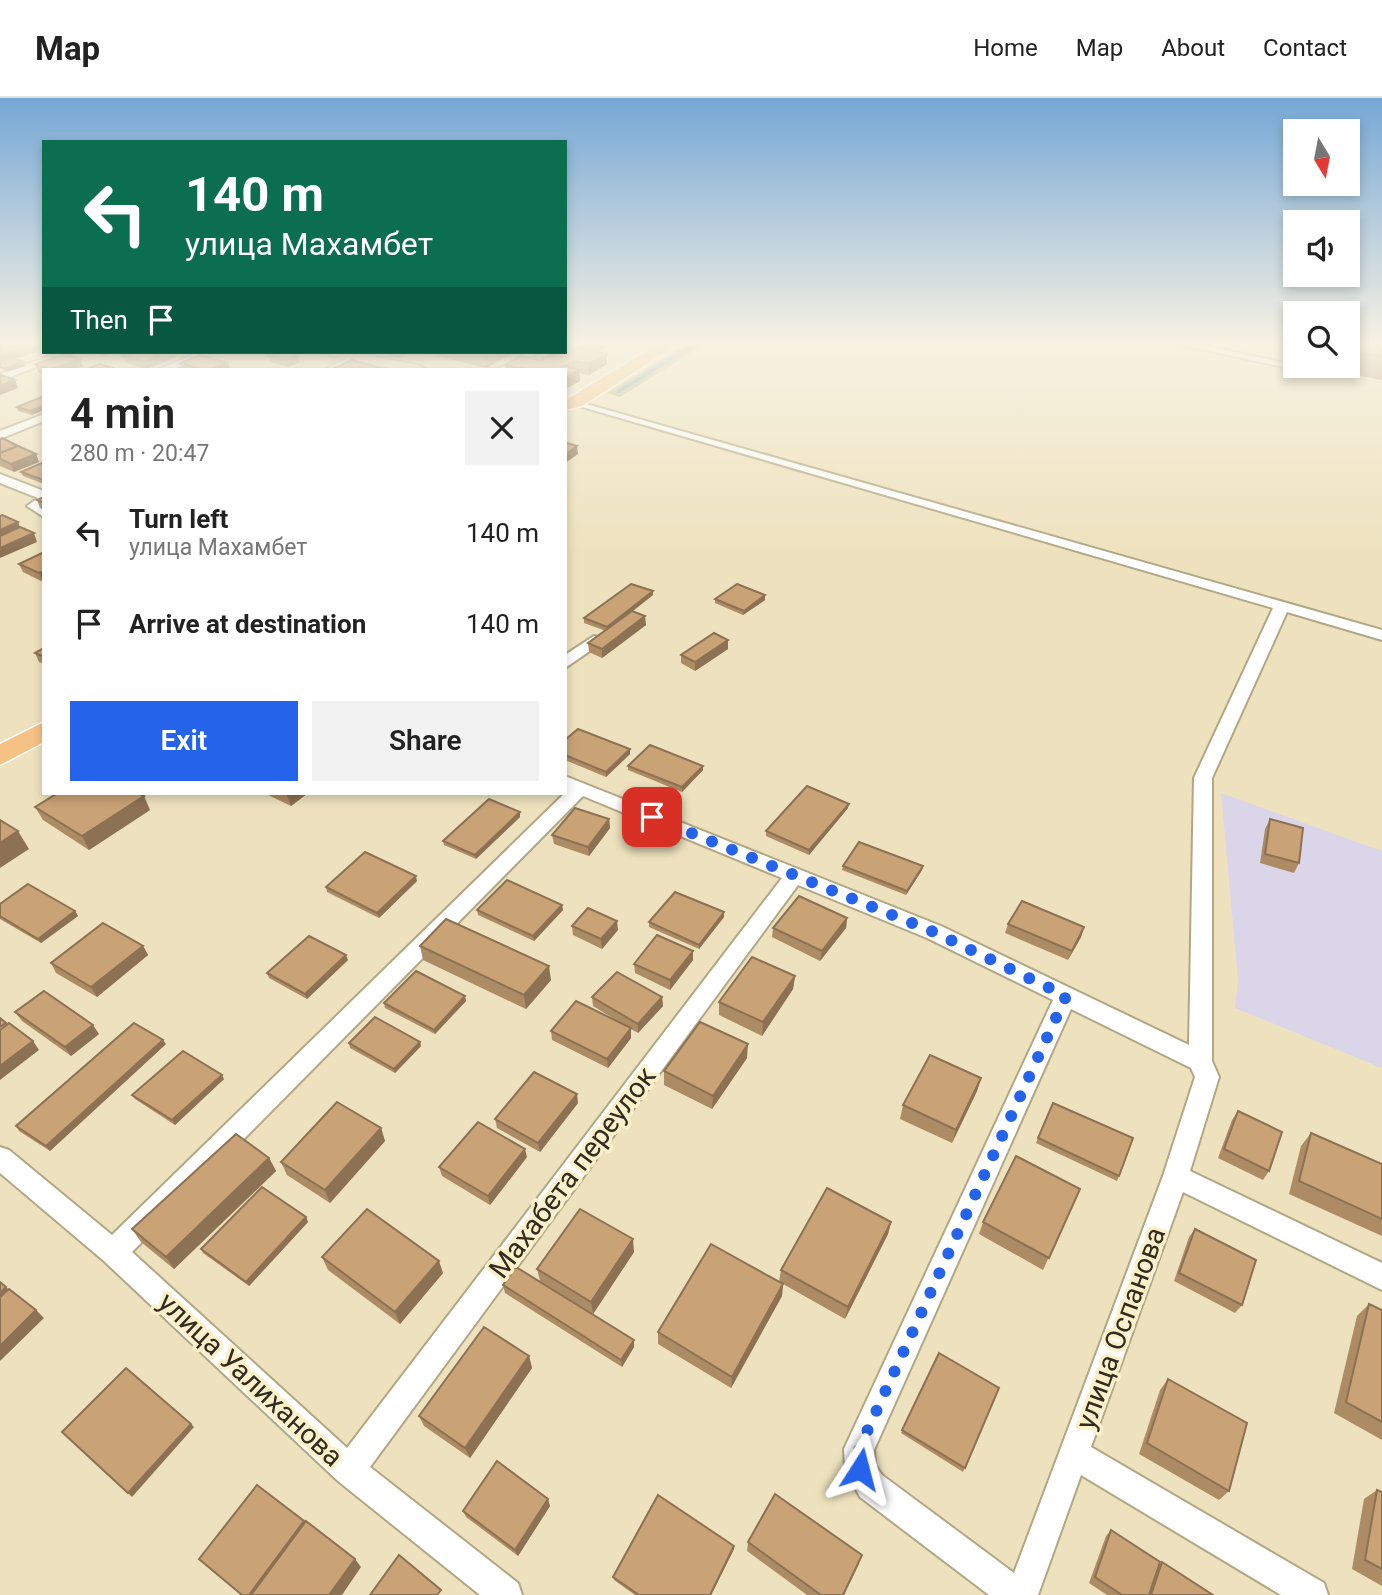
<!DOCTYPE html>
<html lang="en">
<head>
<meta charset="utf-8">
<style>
	body { margin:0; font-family:Roboto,sans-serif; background:#f2f2f2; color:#222; height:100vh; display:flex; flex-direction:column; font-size:26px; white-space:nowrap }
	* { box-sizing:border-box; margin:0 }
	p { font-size:23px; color:#767676 }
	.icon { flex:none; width:38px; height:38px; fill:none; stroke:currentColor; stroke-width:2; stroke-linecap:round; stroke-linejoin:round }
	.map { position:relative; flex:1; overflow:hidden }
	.sheet { position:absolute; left:42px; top:270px; width:525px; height:427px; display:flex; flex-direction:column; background:#fff; border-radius:0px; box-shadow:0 4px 10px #0003 }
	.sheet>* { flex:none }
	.banner { position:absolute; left:42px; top:42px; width:525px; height:214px; border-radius:0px; box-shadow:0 4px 10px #0003; background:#0b6e4f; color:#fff; overflow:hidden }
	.needle { width:46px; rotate:170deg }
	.controls { position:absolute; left:1283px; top:21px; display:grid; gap:14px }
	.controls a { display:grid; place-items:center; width:77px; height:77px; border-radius:0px; background:#fff; box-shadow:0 4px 10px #0003; font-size:35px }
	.pin { position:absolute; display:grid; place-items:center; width:60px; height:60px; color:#fff; margin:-30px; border-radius:14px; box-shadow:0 4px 10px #0006 }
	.me { position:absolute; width:77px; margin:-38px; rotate:9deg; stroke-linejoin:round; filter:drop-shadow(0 0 5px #0008) }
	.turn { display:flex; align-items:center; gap:24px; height:147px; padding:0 28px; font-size:32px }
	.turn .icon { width:91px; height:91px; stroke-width:2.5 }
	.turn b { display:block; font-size:49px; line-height:60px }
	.then { display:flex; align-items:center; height:66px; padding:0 28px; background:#0003; gap:14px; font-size:26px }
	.round { display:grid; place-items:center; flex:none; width:74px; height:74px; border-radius:0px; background:#f2f2f2 }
	.overview { display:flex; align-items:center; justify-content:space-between; height:119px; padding:0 28px }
	h1 { font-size:42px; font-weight:600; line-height:52px }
	.cta { display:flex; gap:14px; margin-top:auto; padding:14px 28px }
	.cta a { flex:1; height:80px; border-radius:0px; background:#2563eb; color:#fff; font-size:28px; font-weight:600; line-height:80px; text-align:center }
	.cta a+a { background:#f2f2f2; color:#222 }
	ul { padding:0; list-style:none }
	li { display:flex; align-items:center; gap:21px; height:91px; padding:0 28px }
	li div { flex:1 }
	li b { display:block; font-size:26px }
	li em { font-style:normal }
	header { display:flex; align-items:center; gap:42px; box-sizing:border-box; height:98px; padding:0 35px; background:#fff; border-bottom:2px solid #e0e0e0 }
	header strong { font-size:33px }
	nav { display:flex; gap:38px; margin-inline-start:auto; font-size:24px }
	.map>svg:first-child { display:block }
</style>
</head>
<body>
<header>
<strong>Map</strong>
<nav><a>Home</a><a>Map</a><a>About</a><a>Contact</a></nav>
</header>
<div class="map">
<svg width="1382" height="1497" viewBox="0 0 1382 1497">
	<rect width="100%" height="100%" fill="#eee2be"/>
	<path fill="#dbd5ea" d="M1221 695 1382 753V970L1235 910 1238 882Z"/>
	<path fill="#b5b884" d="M691 244H708L620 299 607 295Z"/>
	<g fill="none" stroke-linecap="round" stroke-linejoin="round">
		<path stroke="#6994bb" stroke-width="3.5" d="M619 293 699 244"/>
		<g stroke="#b2a784" stroke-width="4">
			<g id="street">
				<path d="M1169 244H1189L1330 275 1325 278Z"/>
				<path d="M62 254H76L0 283V276Z"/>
				<path d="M200 254H214L174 271H160Z"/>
				<path d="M528 254H540L511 271H498Z"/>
				<path d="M354 257 363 259 339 271H326Z"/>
				<path d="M572 302 1382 532V542L1287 514 1212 680V963L1219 979 1190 1073 1382 1165V1192L1183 1094 1091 1349 1324 1485 1328 1497H1281L1081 1377 1038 1497H989L860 1399 845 1371 844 1351 1053 902 927 840 798 787 370 1369 518 1485 522 1497H480L338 1383 104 1163 0 1075V1049L9 1052 112 1137 565 695V678L941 828 1189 947 1194 680 1273 510 572 306ZM583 698 782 780 347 1350 132 1154ZM1071 911 1191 970 1195 979 1163 1078 1014 1475 882 1377 875 1367 874 1352Z"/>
				<path d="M44 316V323L0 341V333Z"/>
				<path d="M0 376 44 393V419L27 408 38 400 0 385Z"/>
				<path d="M594 538 600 540V546L565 570V557Z"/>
			</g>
		</g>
		<g stroke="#b2a784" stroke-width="4">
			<path id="secondary" d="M325 254H352L418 267 425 271H397L332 258Z"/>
		</g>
		<g stroke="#fff" stroke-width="3">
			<g id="primary">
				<path d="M662 244H681L582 308 565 312V302Z"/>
				<path d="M44 624V644L0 667V646Z"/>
			</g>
		</g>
		<use href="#street" fill="#fff" fill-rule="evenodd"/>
		<use href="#secondary" fill="#fae0c2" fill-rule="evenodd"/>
		<use href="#primary" fill="#f6c185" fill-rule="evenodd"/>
	</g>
	<g fill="#ad8b65">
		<path d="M565 244H609V247L598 253 607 256V266L589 277 579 275 580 283 565 291V271H506L505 267 540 262 565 254Z"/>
		<path d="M1348 244H1382V282L1309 268H1348Z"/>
		<path d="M88 254H115L104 258Z"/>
		<path d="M134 254H168L176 259 146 271 126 265 123 258Z"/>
		<path d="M368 254H411L399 260Z"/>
		<path d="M420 254H515L486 270Z"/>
		<path d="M268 257 300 264 288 269 270 264Z"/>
		<path d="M180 265 230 271H182Z"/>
		<path d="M35 266 83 268 75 271H44V276L38 274Z"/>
		<path d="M44 298V312L32 317 18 313 17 309Z"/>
		<path d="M0 341 19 349 39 364 14 374 0 368Z"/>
		<path d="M44 364V386L23 378 21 374Z"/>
		<path d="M44 399V412L40 410 37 402Z"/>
		<path d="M44 454V483L43 484 23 474 19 466Z"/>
		<path d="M653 497 633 513 646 527 602 560 589 554 588 545 606 533 584 525V520Z"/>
		<path d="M765 497V502L743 517 715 505V501Z"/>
		<path d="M44 550V566L39 564 35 555Z"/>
		<path d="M728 551 695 573 681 565V557Z"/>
		<path d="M565 642 630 651V656L606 679 565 662Z"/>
		<path d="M628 668H703V672L682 694 628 672Z"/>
		<path d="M264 695H308L291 708Z"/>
		<path d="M35 709 150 712 89 752 43 722Z"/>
		<path d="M848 710 809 757 766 738V733Z"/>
		<path d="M520 714V719L476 761 444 747 443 743Z"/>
		<path d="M609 721 610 730 589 758 554 746 552 737Z"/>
		<path d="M1270 721 1299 765 1294 775 1260 765 1265 731Z"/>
		<path d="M843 768H923L922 772 906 797 842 772Z"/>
		<path d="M417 783 379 820 327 794 326 789Z"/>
		<path d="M0 806 75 813 78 818 41 845 0 821Z"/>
		<path d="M477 812H563L534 843 478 817Z"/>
		<path d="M724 819 699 851 649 829V824Z"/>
		<path d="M847 820 846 830 820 863 772 839 773 830Z"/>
		<path d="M1008 826 1084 829 1081 839 1068 862 1005 835Z"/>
		<path d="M572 828 618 832 602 851 573 837Z"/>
		<path d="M143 848 148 857 97 899 56 875 51 865Z"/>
		<path d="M420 848 551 882 526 911 423 862Z"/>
		<path d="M348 862 307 901 269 880 267 875Z"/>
		<path d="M693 862 670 892 635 875 634 866Z"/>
		<path d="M795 878 793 891 762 938 719 917V904Z"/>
		<path d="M592 899H662L663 908 638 935 631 931V940L608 970 552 942 551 933 627 929 593 908Z"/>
		<path d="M466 903 435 936 385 910 384 905Z"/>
		<path d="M15 914 99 936 71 958 22 923Z"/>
		<path d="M349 945 421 948 395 975 350 950Z"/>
		<path d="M166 946 50 1053 19 1033 16 1028Z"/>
		<path d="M747 960 712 1011 664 987V973Z"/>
		<path d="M981 980 977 993 952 1045 900 1021 903 1007Z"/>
		<path d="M224 981 175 1027 135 1001 132 997Z"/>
		<path d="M578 1005 540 1054 497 1030 495 1021Z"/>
		<path d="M1053 1005 1119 1078 1117 1083 1036 1045Z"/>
		<path d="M1238 1013 1269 1073 1263 1082 1218 1060 1232 1022Z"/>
		<path d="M381 1030 385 1043 330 1105 287 1077 281 1064Z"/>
		<path d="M1311 1035 1382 1066V1138L1289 1096 1301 1048Z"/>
		<path d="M527 1059 490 1107 442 1078 439 1069Z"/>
		<path d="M269 1060 276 1073 174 1171 141 1144 132 1131Z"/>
		<path d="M1080 1091 1043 1172 979 1136 983 1124Z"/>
		<path d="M306 1119 308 1124 249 1188 203 1155 201 1151Z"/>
		<path d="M891 1124 888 1136 845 1221 783 1186 782 1198 731 1290 658 1246V1234L779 1184 781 1172Z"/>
		<path d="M1195 1131 1242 1207 1235 1215 1174 1183 1189 1139Z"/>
		<path d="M634 1154 593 1216 540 1183 537 1171Z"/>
		<path d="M322 1159 443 1175 400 1226 328 1172Z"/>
		<path d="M503 1187 634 1242V1249L622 1269 505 1195Z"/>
		<path d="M1369 1206 1382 1212V1342L1334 1315 1357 1218Z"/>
		<path d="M939 1255 999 1290 963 1374 901 1335Z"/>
		<path d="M529 1258 532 1270 470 1360 424 1328 419 1318Z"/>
		<path d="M1168 1281 1229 1393 1219 1402 1139 1356 1160 1292Z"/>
		<path d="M1377 1392 1382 1394V1488L1352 1471 1364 1401Z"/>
		<path d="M550 1408 518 1458 466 1419 463 1413Z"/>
		<path d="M1111 1432 1159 1467 1162 1464 1213 1497H1107L1089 1485 1106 1438Z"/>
		<path d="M748 1444 859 1466 844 1497H807L747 1453Z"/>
		<path d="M734 1451 711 1497H635L614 1482 613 1479Z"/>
	</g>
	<g fill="#8d7153">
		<path d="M601 244H609V247L587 260 586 253Z"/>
		<path d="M39 245 42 252 0 266V258Z"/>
		<path d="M103 254H115L104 258Z"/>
		<path d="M398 254H411L399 260Z"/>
		<path d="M487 254H515L486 270 484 255Z"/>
		<path d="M175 256 176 259 162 265 161 261Z"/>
		<path d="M607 256V266L589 277 588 266Z"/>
		<path d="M298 257 300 264 288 269 287 262Z"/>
		<path d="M159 258 162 265 146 271 144 264Z"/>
		<path d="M80 261 83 268 75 271H52Z"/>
		<path d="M575 263 576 274 564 268Z"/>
		<path d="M24 264 25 268 7 274 5 271Z"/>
		<path d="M228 265 230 271H212Z"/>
		<path d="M579 272 580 283 565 291V280Z"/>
		<path d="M15 282 18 290 0 297V288Z"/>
		<path d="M44 308V312L32 317 30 313Z"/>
		<path d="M577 348 578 356 565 365V357Z"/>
		<path d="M36 356 39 364 14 374 11 366Z"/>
		<path d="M18 424 22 433 0 443V432Z"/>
		<path d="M34 435 37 444 0 460V450Z"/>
		<path d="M44 473V483L43 484 39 475Z"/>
		<path d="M653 493V497L607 533V529Z"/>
		<path d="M765 497V502L743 517 744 513Z"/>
		<path d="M645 518 646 527 602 560V551Z"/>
		<path d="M728 542V551L695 573V564Z"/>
		<path d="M630 651V656L606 679V674Z"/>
		<path d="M703 668V672L682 694V689Z"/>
		<path d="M286 695H308L291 708Z"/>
		<path d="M144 698 150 712 89 752 82 738Z"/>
		<path d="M849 706 848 710 809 757V752Z"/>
		<path d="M520 714V719L476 761 475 757Z"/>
		<path d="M609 721 610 730 589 758 588 749Z"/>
		<path d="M18 733 29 751 0 770V745Z"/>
		<path d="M923 768 922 772 906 797 907 793Z"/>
		<path d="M416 778 417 783 379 820 377 815Z"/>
		<path d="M562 807 563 812 534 843 533 838Z"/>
		<path d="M75 813 78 818 41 845 38 841Z"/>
		<path d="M724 814V819L699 851V847Z"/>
		<path d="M847 820 846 830 820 863 822 853Z"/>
		<path d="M617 823 618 832 602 851 601 841Z"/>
		<path d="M1084 829 1081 839 1068 862 1072 853Z"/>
		<path d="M143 848 148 857 97 899 91 889Z"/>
		<path d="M693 853V862L670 892V882Z"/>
		<path d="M346 857 348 862 307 901 305 896Z"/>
		<path d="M549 868 551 882 526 911 524 897Z"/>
		<path d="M795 878 793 891 762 938 763 924Z"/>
		<path d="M465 898 466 903 435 936 434 932Z"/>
		<path d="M662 899 663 908 638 935V926Z"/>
		<path d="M93 927 99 936 71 958 65 949Z"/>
		<path d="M631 930V940L608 970 607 961Z"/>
		<path d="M163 942 166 946 50 1053 46 1048Z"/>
		<path d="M33 943 39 952 0 982V968Z"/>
		<path d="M420 944 421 948 395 975 394 971Z"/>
		<path d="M748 946 747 960 712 1011 713 998Z"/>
		<path d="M222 977 224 981 175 1027 172 1022Z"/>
		<path d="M981 980 977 993 952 1045 956 1032Z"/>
		<path d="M577 996 578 1005 540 1054 538 1045Z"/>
		<path d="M381 1030 385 1043 330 1105 325 1092Z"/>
		<path d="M525 1051 527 1059 490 1107 488 1098Z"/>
		<path d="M269 1060 276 1073 174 1171 166 1159Z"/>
		<path d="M306 1119 308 1124 249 1188 246 1184Z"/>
		<path d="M891 1124 888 1136 845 1221 848 1209Z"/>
		<path d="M633 1141 634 1154 593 1216 591 1204Z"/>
		<path d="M439 1163 443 1175 400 1226 395 1214Z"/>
		<path d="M783 1186 782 1198 731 1290 732 1279Z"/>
		<path d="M6 1189 14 1197 0 1210V1195Z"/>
		<path d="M36 1212 44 1220 0 1263V1248Z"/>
		<path d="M634 1242V1249L622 1269 621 1262Z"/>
		<path d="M529 1258 532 1270 470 1360 465 1350Z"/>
		<path d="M191 1326 194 1329 132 1399 128 1395Z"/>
		<path d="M548 1401 550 1408 518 1458 515 1452Z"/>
		<path d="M304 1423 311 1432 264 1497H249Z"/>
		<path d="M734 1448V1451L711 1497H710Z"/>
		<path d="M355 1461 361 1469 342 1497H329Z"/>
	</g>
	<g fill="#c9a276" stroke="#8d7153" stroke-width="2">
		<path d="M8 244H37L39 245 0 258V247Z"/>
		<path d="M565 244H601L589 251 570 247 568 248H565Z"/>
		<path d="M1348 244H1369L1382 246V259L1348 253Z"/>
		<path d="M570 247 607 256 588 266 575 263 564 268 579 272 565 280V271H524L505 267 522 258 540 262 557 254H565V249Z"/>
		<path d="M134 254H145L159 258 144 264 123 258Z"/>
		<path d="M159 254H168L175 256 161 261 159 258 153 256Z"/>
		<path d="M276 254H287L298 257 287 262 268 257Z"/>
		<path d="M65 256 80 261 52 271H48L35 266Z"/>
		<path d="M200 257 228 265 212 271H201L180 265Z"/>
		<path d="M13 260 24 264 5 271 0 269V264Z"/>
		<path d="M352 262 383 271H332Z"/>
		<path d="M100 266 116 271H87Z"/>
		<path d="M1 277 15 282 0 288Z"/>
		<path d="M44 298V308L30 313 17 309Z"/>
		<path d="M2 340 18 348 0 355V341Z"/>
		<path d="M567 345 577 348 565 357V347Z"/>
		<path d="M18 348 36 356 11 366 0 361V355Z"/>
		<path d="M44 364V382L21 374Z"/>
		<path d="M44 399V405L37 402Z"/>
		<path d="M2 417 18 424 0 432V418Z"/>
		<path d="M20 429 34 435 0 450V438Z"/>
		<path d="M44 454V473L39 475 19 466Z"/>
		<path d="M631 486 653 493 607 529 584 520Z"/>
		<path d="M737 486 765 497 744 513 715 501Z"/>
		<path d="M632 513 645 518 602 551 588 545Z"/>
		<path d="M714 535 728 542 695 564 681 557Z"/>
		<path d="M44 550V559L35 555Z"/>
		<path d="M578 631 630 651 606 674 565 657V642Z"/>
		<path d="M650 647 703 668 682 689 628 668Z"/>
		<path d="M807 688 849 706 809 752 766 733Z"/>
		<path d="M58 695H138L144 698 82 738 35 709Z"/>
		<path d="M489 701 520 714 475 757 443 743Z"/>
		<path d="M575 710 609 721 588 749 552 737Z"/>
		<path d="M1270 721 1303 730 1299 765 1265 756Z"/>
		<path d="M0 722 18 733 0 745Z"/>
		<path d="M859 744 923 768 907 793 843 768Z"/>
		<path d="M365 754 416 778 377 815 326 789Z"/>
		<path d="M507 782 562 807 533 838 477 812Z"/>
		<path d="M28 786 75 813 38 841 0 818V806Z"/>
		<path d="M675 794 724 814 699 847 649 824Z"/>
		<path d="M799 798 847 820 822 853 773 830Z"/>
		<path d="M1022 803 1084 829 1072 853 1008 826Z"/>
		<path d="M588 810 617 823 601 841 572 828Z"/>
		<path d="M446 821 549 868 524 897 420 848Z"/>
		<path d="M103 825 143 848 91 889 51 865Z"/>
		<path d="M657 837 693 853 670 882 634 866Z"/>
		<path d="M309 838 346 857 305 896 267 875Z"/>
		<path d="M752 859 795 878 763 924 719 904Z"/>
		<path d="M416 873 465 898 434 932 384 905Z"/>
		<path d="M617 874 662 899 638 926 592 899Z"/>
		<path d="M44 893 93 927 65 949 15 914Z"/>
		<path d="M576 903 631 930 607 961 551 933Z"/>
		<path d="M375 919 420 944 394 971 349 945Z"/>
		<path d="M0 920 6 925 0 929Z"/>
		<path d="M700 924 748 946 713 998 664 973Z"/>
		<path d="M9 925 33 943 0 968V932Z"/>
		<path d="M134 925 163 942 46 1048 16 1028Z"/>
		<path d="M183 953 222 977 172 1022 132 997Z"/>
		<path d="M930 957 981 980 956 1032 903 1007Z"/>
		<path d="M534 974 577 996 538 1045 495 1021Z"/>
		<path d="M337 1004 381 1030 325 1092 281 1064Z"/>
		<path d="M1053 1005 1133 1040 1119 1078 1038 1040Z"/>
		<path d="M1238 1013 1282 1034 1269 1073 1224 1051Z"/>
		<path d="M478 1024 525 1051 488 1098 439 1069Z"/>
		<path d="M1311 1035 1382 1066V1121L1299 1083Z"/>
		<path d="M236 1036 269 1060 166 1159 132 1131Z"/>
		<path d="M1016 1058 1080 1091 1049 1160 983 1124Z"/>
		<path d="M262 1089 306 1119 246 1184 201 1151Z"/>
		<path d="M827 1090 891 1124 848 1209 781 1172Z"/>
		<path d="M367 1111 439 1163 395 1214 322 1159Z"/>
		<path d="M580 1111 633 1141 591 1204 537 1171Z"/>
		<path d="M1195 1131 1256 1162 1242 1207 1179 1175Z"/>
		<path d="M711 1146 783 1186 732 1279 658 1234Z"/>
		<path d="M516 1169 634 1242 621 1262 503 1187Z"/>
		<path d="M0 1184 6 1189 0 1195Z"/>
		<path d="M9 1191 36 1212 0 1248V1199Z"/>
		<path d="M1369 1206 1382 1212V1324L1346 1304Z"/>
		<path d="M484 1229 529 1258 465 1350 419 1318Z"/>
		<path d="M939 1255 999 1290 965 1370 902 1332Z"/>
		<path d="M126 1270 191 1326 128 1395 62 1334Z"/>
		<path d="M1168 1281 1247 1325 1229 1393 1147 1345Z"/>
		<path d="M497 1363 548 1401 515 1452 463 1413Z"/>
		<path d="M257 1387 304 1423 249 1497H242L199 1461Z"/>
		<path d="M1377 1392 1382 1394V1471L1365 1462Z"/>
		<path d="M775 1396 862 1457 843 1497H821L748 1444Z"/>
		<path d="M658 1397 734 1448 710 1497H639L613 1479Z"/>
		<path d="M306 1423 355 1461 329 1497H251Z"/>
		<path d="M1111 1432 1160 1464 1149 1497H1122L1095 1479Z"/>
		<path d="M399 1457 441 1492 437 1497H370Z"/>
		<path d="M1162 1464 1213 1497H1151Z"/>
	</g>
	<linearGradient id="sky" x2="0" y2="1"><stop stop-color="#75a7d6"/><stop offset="0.54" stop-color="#f7f2e2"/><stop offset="1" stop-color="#f7f2e2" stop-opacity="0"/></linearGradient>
	<rect width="1382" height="454" fill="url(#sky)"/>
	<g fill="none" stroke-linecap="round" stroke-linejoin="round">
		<path stroke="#2563eb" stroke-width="12" stroke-dasharray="0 21.6" d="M652 719 934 834 1066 898 859 1351 860 1371"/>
	</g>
	<g text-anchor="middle" stroke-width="7" stroke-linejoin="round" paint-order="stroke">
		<g font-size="28" fill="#312c1e" stroke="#fcf0cb">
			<text transform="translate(572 1074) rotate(-53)" y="10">Махабета переулок</text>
			<text transform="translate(1120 1230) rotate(-70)" y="10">улица Оспанова</text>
			<text transform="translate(251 1281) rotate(43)" y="10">улица Уалиханова</text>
		</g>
	</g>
</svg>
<div class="controls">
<a><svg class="needle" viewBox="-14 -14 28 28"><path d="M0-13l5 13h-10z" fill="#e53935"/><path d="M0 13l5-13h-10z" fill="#767676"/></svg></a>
<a><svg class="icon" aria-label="sound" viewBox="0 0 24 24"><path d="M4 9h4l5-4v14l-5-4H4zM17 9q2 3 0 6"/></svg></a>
<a><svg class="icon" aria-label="search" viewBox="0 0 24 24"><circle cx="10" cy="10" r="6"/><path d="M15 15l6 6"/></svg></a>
</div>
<div class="pin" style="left:652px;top:719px;background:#d93025"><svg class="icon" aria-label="arrive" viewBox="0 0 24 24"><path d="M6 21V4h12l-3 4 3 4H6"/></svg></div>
<svg class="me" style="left:860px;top:1371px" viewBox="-20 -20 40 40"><path d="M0-17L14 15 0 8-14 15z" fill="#2563eb" stroke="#fff" stroke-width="4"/></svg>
<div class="banner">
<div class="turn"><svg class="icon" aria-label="left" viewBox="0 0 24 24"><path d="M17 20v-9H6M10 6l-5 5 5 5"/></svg><div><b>140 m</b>улица Махамбет</div></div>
<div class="then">Then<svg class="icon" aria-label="arrive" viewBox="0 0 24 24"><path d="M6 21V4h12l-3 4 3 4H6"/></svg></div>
</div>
<section class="sheet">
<div class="overview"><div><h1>4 min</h1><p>280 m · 20:47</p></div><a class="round"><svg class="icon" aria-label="close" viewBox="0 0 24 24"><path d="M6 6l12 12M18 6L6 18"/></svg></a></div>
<ul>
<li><svg class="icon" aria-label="left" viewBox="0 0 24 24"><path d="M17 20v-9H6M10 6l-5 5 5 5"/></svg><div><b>Turn left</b><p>улица Махамбет</p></div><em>140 m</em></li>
<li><svg class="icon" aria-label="arrive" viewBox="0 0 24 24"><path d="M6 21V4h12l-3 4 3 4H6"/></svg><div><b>Arrive at destination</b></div><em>140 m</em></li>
</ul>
<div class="cta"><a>Exit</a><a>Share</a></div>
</section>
</div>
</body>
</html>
